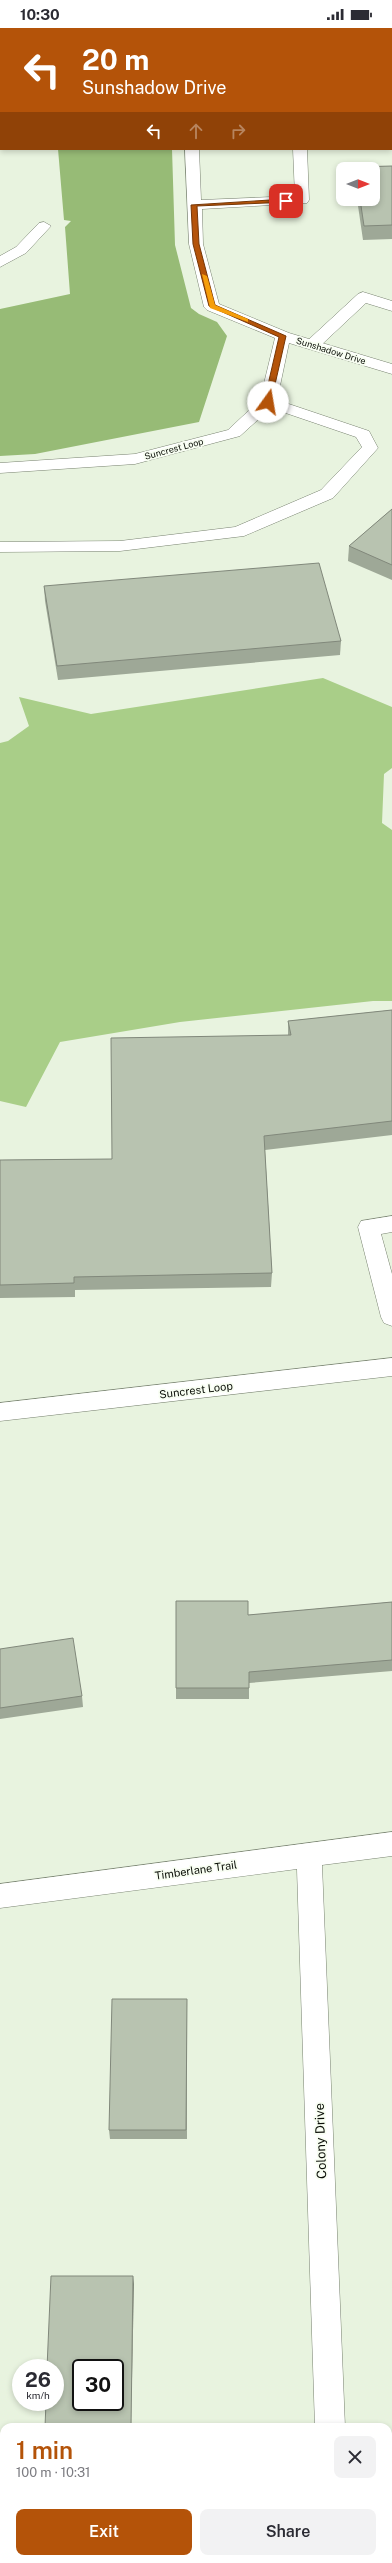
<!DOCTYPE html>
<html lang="en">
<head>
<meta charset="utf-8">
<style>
	body { margin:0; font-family:"Public Sans",sans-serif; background:#f2f2f3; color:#2b2b33; height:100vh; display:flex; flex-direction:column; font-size:15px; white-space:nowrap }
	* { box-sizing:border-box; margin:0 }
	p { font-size:13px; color:#7c7c81 }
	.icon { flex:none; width:22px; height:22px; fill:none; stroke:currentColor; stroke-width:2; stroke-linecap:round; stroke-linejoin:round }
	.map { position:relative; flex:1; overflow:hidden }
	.sheet { position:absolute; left:0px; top:2395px; width:392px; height:140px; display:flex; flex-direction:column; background:#fff; border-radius:12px 12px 0 0; box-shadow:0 2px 6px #0003 }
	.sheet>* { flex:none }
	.hud { position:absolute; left:0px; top:0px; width:392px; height:122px; box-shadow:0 2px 6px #0003; background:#b45309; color:#fff; overflow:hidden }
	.needle { width:26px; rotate:90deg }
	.tools { position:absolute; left:336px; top:134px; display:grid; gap:8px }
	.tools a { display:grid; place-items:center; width:44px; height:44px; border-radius:8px; background:#fff; box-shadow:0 2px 6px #0003; font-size:20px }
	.speed { position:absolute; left:12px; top:2331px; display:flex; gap:8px; font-size:20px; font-weight:700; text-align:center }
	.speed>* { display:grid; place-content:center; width:52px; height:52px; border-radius:50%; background:#fff; box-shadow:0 2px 6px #0003; line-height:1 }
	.speed small { font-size:10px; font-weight:400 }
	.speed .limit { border:2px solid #111; border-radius:6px; background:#fff; color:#111 }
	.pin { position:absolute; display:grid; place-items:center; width:34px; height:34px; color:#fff; margin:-17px; border-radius:8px; box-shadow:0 2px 6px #0006 }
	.me { position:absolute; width:44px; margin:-22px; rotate:13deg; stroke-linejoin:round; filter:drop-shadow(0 0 3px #0008) }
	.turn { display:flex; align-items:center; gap:14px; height:84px; padding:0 16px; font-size:18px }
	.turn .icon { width:52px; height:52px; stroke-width:2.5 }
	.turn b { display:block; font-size:28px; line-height:34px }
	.lanes { display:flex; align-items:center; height:38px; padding:0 16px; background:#0003; justify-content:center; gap:20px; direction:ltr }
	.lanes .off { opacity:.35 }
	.round { display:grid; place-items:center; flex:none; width:42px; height:42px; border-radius:8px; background:#f2f2f3 }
	.head { display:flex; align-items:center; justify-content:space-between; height:68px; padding:0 16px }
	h1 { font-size:24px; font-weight:600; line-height:30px; color:#b45309 }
	.cta { display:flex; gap:8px; margin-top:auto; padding:8px 16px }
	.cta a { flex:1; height:46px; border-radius:8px; background:#b45309; color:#fff; font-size:16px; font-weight:600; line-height:46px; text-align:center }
	.cta a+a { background:#f2f2f3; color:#2b2b33 }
	.status { display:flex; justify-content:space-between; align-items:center; height:28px; padding:0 20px; background:#fff; direction:ltr }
	.status svg { height:11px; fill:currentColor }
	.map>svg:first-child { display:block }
</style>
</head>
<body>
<div class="status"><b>10:30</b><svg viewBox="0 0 49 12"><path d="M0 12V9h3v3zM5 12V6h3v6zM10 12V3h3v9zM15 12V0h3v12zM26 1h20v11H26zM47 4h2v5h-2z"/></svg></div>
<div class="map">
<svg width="392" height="2535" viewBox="0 0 392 2535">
	<rect width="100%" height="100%" fill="#e8f3df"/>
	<g fill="#97bb76">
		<path d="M0 0H175V1H1L0 15Z"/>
		<path d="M58 121H172L175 217 191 280 199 286 217 294 227 308 199 394 35 426 0 428V281L70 266 65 199 71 193 64 192Z"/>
	</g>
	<path fill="#a9ce88" d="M323 650 392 679V740L384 746 382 795 392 802V973H373L180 994 60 1014 26 1079 0 1073V715L8 713 29 698 19 669 91 686Z"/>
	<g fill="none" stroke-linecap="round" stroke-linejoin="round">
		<g stroke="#788270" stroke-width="1">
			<g id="service">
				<rect x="391" y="41" width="1" height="8"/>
				<path d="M363 264 392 273V283L366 275 318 320H306L304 317 306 314 358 266Z"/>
			</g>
		</g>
		<g stroke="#788270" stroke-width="1">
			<g id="minor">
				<rect x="187" y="0" width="14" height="1"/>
				<rect x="285" y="0" width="14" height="1"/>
				<path d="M185 121H199L201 172 295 168 293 121H307L309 172 307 175 202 181 203 216 219 276 289 305 392 336V346L289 315 277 372 369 403 378 420 333 470 244 508 120 523 0 524V514L120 513 235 499 321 462 362 419 356 409 271 380 240 408 135 436 0 445V435L135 426 228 402 260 372 275 310 207 282 204 279 189 216Z"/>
				<path d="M44 194 51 198 26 225 0 239V228L16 219 39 195Z"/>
				<path d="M392 1188V1204L381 1206 392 1246V1298L384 1295 381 1289 358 1199 361 1193Z"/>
				<path d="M392 1330V1348L0 1393V1375Z"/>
				<path d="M392 1804V1828L322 1837 345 2399H315L297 1841 0 1880V1856Z"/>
				<rect x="320" y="2531" width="30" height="4"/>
			</g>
		</g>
		<use href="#service" fill="#fff" fill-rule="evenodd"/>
		<use href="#minor" fill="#fff" fill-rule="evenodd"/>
	</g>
	<g fill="#9ea897">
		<path d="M391 60H392V119L391 118Z"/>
		<path d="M392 138V211L363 212 357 171H373V141H355V139Z"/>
		<path d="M392 481V552L348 533 349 518Z"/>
		<path d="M44 558 341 613 340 627 58 652 45 573Z"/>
		<path d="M392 982V1107L265 1122 272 1245 271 1259 75 1262V1269L0 1270V1132L112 1131 288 1007V993Z"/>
		<path d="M176 1573 248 1587 392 1574V1643L249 1655V1671H176Z"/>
		<path d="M0 1621 82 1668 83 1679 0 1691Z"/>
		<path d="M187 1971V2111H110L109 2102Z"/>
	</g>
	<path fill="#81887b" d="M133 2248 134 2256 131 2399Z"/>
	<g fill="#b8c3b0" stroke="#81887b" fill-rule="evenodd">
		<path d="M391 60H392V104L391 103Z"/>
		<path d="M392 138V197L364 198 360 171H373V141H355V139Z"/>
		<path d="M392 481V537L349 518Z"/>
		<path d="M319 535 341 613 57 638 44 558Z"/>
		<path d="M392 982V1093L264 1108 272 1245 74 1249V1255L0 1257V1132L112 1131 111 1010 291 1007 288 993Z"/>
		<path d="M176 1573H248V1587L392 1574V1632L249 1644V1660H176Z"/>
		<path d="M73 1610 82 1668 0 1680V1621Z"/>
		<path d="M112 1971H187L186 2102H109Z"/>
		<path d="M51 2248H133L131 2399H45L46 2374H55V2340H47ZM81 2340H115V2374H81Z"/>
		<rect x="49" y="2531" width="145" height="4"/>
	</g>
	<path fill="#b45309" stroke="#753606" d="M286 171 289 174 197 178 199 216 215 277 286 308 271 374 268 376 264 374 279 309 209 278 193 216 191 177Z"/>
	<path fill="#f59e0b" d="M202 246 207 248 215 277 248 291V294L210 280Z"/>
	<g text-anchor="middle" stroke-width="3.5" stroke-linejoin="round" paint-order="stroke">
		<g font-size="9" fill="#0b0f08" stroke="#f8fef2">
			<text transform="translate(331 323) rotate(17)" y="3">Sunshadow Drive</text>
			<text transform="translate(174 421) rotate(-15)" y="3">Suncrest Loop</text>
		</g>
		<g font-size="11" fill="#0b0f08" stroke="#f8fef2">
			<text transform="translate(196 1362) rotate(-7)" y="4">Suncrest Loop</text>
			<text transform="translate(196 1842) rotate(-8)" y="4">Timberlane Trail</text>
		</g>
		<g font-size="13" fill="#0b0f08" stroke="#f8fef2">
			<text transform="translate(320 2113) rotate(-92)" y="5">Colony Drive</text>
		</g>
	</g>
</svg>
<div class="tools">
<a><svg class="needle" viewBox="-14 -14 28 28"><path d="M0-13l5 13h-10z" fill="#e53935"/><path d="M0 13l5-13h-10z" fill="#7c7c81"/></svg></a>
</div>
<div class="speed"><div>26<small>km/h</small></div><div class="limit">30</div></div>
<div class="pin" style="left:286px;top:173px;background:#d93025"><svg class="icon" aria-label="arrive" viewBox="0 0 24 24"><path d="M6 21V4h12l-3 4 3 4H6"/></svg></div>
<svg class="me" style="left:268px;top:374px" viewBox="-20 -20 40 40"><circle r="19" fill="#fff"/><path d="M0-13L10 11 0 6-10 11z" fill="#b45309"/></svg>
<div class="hud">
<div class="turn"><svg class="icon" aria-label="left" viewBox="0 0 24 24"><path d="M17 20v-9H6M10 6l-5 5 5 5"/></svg><div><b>20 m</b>Sunshadow Drive</div></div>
<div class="lanes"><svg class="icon" aria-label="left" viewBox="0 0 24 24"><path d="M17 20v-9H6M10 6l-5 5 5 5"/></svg><svg class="icon off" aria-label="ahead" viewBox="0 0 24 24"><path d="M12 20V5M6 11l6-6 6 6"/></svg><svg class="icon off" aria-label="right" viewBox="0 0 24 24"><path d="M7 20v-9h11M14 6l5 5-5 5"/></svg></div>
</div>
<section class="sheet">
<div class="head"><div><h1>1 min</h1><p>100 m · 10:31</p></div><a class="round"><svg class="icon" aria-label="close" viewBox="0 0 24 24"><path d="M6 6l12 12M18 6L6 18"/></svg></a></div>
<div class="cta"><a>Exit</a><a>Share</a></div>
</section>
</div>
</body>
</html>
